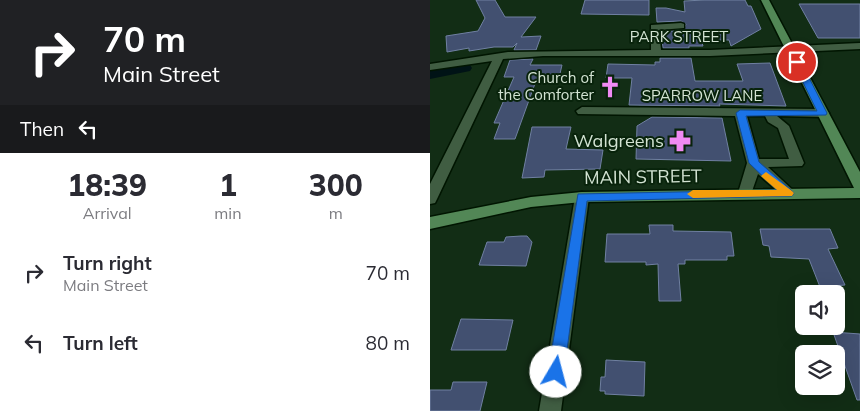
<!DOCTYPE html>
<html lang="en">
<head>
<meta charset="utf-8">
<style>
	body { margin:0; font-family:Mulish,sans-serif; background:#f2f2f3; color:#2b2b33; height:100vh; display:flex; flex-direction:column; font-size:19px; white-space:nowrap }
	* { box-sizing:border-box; margin:0 }
	p { font-size:16px; color:#7c7c81 }
	.icon { flex:none; width:28px; height:28px; fill:none; stroke:currentColor; stroke-width:2; stroke-linecap:round; stroke-linejoin:round }
	.map { position:relative; flex:1; overflow:hidden }
	.panel { display:flex; flex-direction:column; background:#fff; width:430px }
	.panel>* { flex:none }
	.banner { background:#202124; color:#fff; overflow:hidden }
	.fabs { position:absolute; left:365px; top:285px; display:grid; gap:10px }
	.fabs a { display:grid; place-items:center; width:50px; height:50px; border-radius:8px; background:#fff; box-shadow:0 5px 20px #0002; font-size:25px }
	.pin { position:absolute; display:grid; place-items:center; width:42px; height:42px; color:#fff; margin:-21px; border:2px solid #fff; border-radius:50%; box-shadow:0 1px 5px #0007 }
	.me { position:absolute; width:55px; margin:-28px; rotate:8deg; stroke-linejoin:round; filter:drop-shadow(0 0 4px #0008) }
	.turn { display:flex; align-items:center; gap:18px; height:105px; padding:0 20px; font-size:22px }
	.turn .icon { width:65px; height:65px; stroke-width:2.5 }
	.turn b { display:block; font-size:35px; line-height:42px }
	.then { display:flex; align-items:center; height:48px; padding:0 20px; background:#0003; gap:10px; font-size:19px }
	.eta { display:flex; justify-content:space-evenly; align-items:center; height:85px; text-align:center }
	.eta b { font-size:30px; font-weight:800; line-height:35px }
	ul { padding:0; list-style:none }
	li { display:flex; align-items:center; gap:15px; height:70px; padding:0 20px }
	li div { flex:1 }
	li b { display:block; font-size:19px }
	li em { font-style:normal }
	main { display:flex; flex:1; min-height:0 }
	.map>svg:first-child { display:block }
</style>
</head>
<body>
<main>
<section class="panel">
<div class="banner">
<div class="turn"><svg class="icon" aria-label="right" viewBox="0 0 24 24"><path d="M7 20v-9h11M14 6l5 5-5 5"/></svg><div><b>70 m</b>Main Street</div></div>
<div class="then">Then<svg class="icon" aria-label="left" viewBox="0 0 24 24"><path d="M17 20v-9H6M10 6l-5 5 5 5"/></svg></div>
</div>
<div class="eta">
<div><b>18:39</b><p>Arrival</p></div>
<div><b>1</b><p>min</p></div>
<div><b>300</b><p>m</p></div>
</div>
<ul>
<li><svg class="icon" aria-label="right" viewBox="0 0 24 24"><path d="M7 20v-9h11M14 6l5 5-5 5"/></svg><div><b>Turn right</b><p>Main Street</p></div><em>70 m</em></li>
<li><svg class="icon" aria-label="left" viewBox="0 0 24 24"><path d="M17 20v-9H6M10 6l-5 5 5 5"/></svg><div><b>Turn left</b></div><em>80 m</em></li>
</ul>
</section>
<div class="map">
<svg width="430" height="411" viewBox="0 0 430 411">
	<rect width="100%" height="100%" fill="#122d15"/>
	<g fill="none" stroke-linecap="round" stroke-linejoin="round">
		<path fill="#001316" fill-rule="evenodd" d="M35 64 40 65 42 68 40 71 0 79V71Z"/>
	</g>
	<g fill="#425070" stroke="#7080a2">
		<path d="M46 0H65L75 17H106L91 37 111 36 106 50H84L87 43 83 47H64L39 51V48L17 52 16 36 48 31 55 18Z"/>
		<path d="M155 0H219V15L151 14Z"/>
		<path d="M275 0H315L318 6H321L331 29 301 46 299 40H271L273 46H259V48H233L231 32 254 30 256 24 251 21 227 22 226 8H236L255 12 254 1Z"/>
		<path d="M369 4H430V38H388Z"/>
		<path d="M230 58H261L265 81H313L307 64 340 63 356 106 289 104 290 106 199 105 202 78H176L178 64 225 65V62H230Z"/>
		<path d="M103 59 100 65H132L129 78H107L85 139H64L70 123H64L84 77H74L80 60Z"/>
		<path d="M222 117 292 118 301 161 206 159 207 126Z"/>
		<path d="M102 127H141L136 149 173 150 170 169 115 170 114 177 92 178Z"/>
		<path d="M219 225H243V231L301 232 304 256H297V260H255V264H248L251 301H229L228 264 216 265V262H175L177 234H220Z"/>
		<path d="M330 229H400L408 248 398 249 415 285 390 287 379 259 341 257 339 246 333 245Z"/>
		<path d="M91 236H97L102 242 96 266 49 265 57 242H74L76 237Z"/>
		<path d="M31 319 83 320 76 350H21Z"/>
		<path d="M403 332 430 334V400H427Z"/>
		<path d="M176 360 215 362 214 396 175 394V391H170L171 377H175Z"/>
		<path d="M23 382H57L50 411H0V390H21Z"/>
	</g>
	<g fill="none" stroke-linecap="round" stroke-linejoin="round">
		<g stroke="#001501" stroke-width="3">
			<g id="minor">
				<path d="M251 23 254 24V28L229 30 231 50H280L430 43V49L280 56H113L73 59 7 199 5 203 0 204V184L62 61 0 70V64L78 52 221 50V25Z"/>
				<path d="M152 107 393 109 399 113 393 117 347 116 359 126 374 163 372 166 338 167 366 193 364 197 359 198 354 197 328 174 320 197 315 198 310 197 308 193 317 163 305 116 148 114 146 111ZM317 116H335L338 122 348 128 359 159H329Z"/>
				<path d="M152 192 157 193 159 197 131 411H109L145 197 147 193Z"/>
			</g>
		</g>
		<g stroke="#001501" stroke-width="3">
			<path id="major" d="M331 0H339L430 172V198L152 202 101 207 0 229V217L101 197 152 192 424 188Z"/>
		</g>
		<use href="#minor" fill="#405d42" fill-rule="evenodd"/>
		<use href="#major" fill="#528756" fill-rule="evenodd"/>
	</g>
	<path fill="#1a73e8" stroke="#114b97" d="M364 60 371 62 397 113 396 115 316 116 329 162 362 191 364 193 362 196 157 201 134 372 132 378 126 380 121 378 118 372 148 194 347 190 319 163 306 113 310 110 387 111 363 62Z"/>
	<path fill="#f59e0b" d="M336 172 362 191 364 193 362 196 263 198 257 194 263 190H347L331 176Z"/>
	<defs>
		<g id="church-bare" transform="scale(1.725)"><path d="M-1.2-6h2.4v3.5h3.3v2.4h-3.3V6h-2.4V-.1h-3.3v-2.4h3.3Z" fill="#f18af4" stroke="#08230b" stroke-width="2.5" paint-order="stroke"/></g>
		<g id="pharmacy-bare" transform="scale(1.725)"><path d="M-2-6h4v4h4v4h-4v4h-4v-4h-4v-4h4Z" fill="#f18af4" stroke="#08230b" stroke-width="2.5" paint-order="stroke"/></g>
	</defs>
	<g fill-rule="evenodd">
		<use href="#church-bare" x="180" y="87"/>
		<use href="#pharmacy-bare" x="250" y="141"/>
	</g>
	<g text-anchor="middle" stroke-width="4" stroke-linejoin="round" paint-order="stroke">
		<g font-size="15" fill="#d3e3d3" stroke="#08230b">
			<text x="249" y="42">PARK STREET</text>
			<text x="272" y="101">SPARROW LANE</text>
		</g>
		<g font-size="15" fill="#d3e3d3" stroke="#08230b" text-anchor="end">
			<text x="164" y="83">Church of<tspan x="164" dy="17">the Comforter</tspan></text>
		</g>
		<g font-size="18" fill="#d3e3d3" stroke="#08230b" text-anchor="end">
			<text x="234" y="147">Walgreens</text>
		</g>
		<g font-size="18" fill="#d3e3d3" stroke="#08230b">
			<text transform="translate(213 177) rotate(-1)" y="6">MAIN STREET</text>
		</g>
	</g>
</svg>
<div class="fabs">
<a><svg class="icon" aria-label="sound" viewBox="0 0 24 24"><path d="M4 9h4l5-4v14l-5-4H4zM17 9q2 3 0 6"/></svg></a>
<a><svg class="icon" aria-label="layers" viewBox="0 0 24 24"><path d="M12 4l9 5-9 5-9-5zM3 14l9 5 9-5"/></svg></a>
</div>
<div class="pin" style="left:367px;top:62px;background:#d93025"><svg class="icon" aria-label="arrive" viewBox="0 0 24 24"><path d="M6 21V4h12l-3 4 3 4H6"/></svg></div>
<svg class="me" style="left:126px;top:372px" viewBox="-20 -20 40 40"><circle r="19" fill="#fff"/><path d="M0-13L10 11 0 6-10 11z" fill="#1a73e8"/></svg>
</div>
</main>
</body>
</html>
